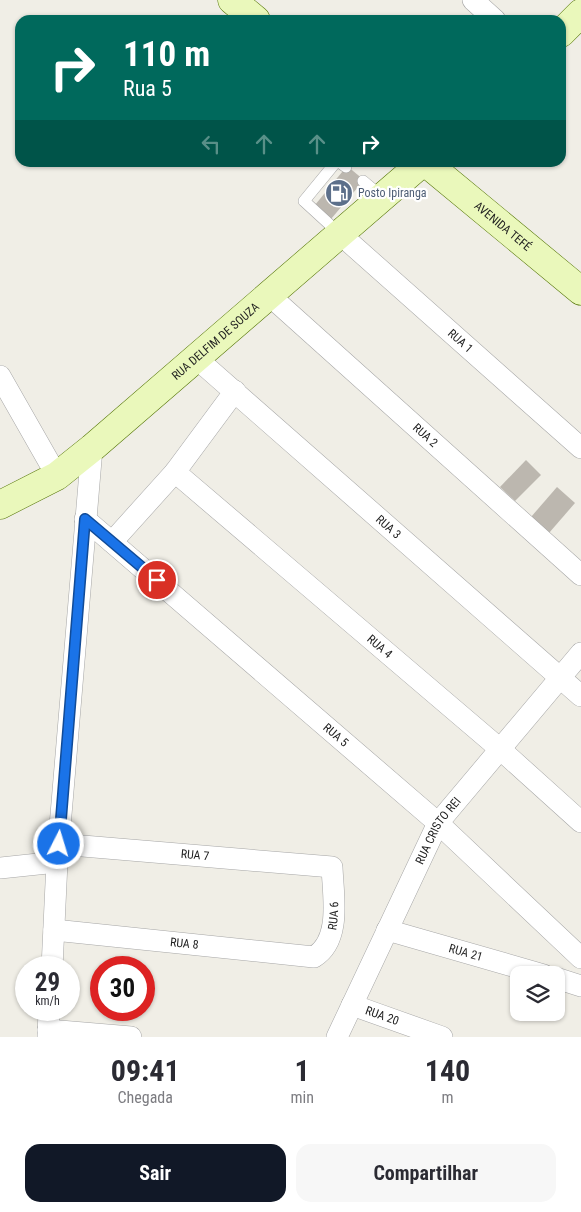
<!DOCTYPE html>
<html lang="pt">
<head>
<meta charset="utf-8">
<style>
	body { margin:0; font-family:"Roboto Condensed",sans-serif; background:#f7f7f7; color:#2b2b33; height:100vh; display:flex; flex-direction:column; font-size:19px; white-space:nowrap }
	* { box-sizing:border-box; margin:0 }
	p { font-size:16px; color:#7c7c81 }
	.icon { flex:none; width:28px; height:28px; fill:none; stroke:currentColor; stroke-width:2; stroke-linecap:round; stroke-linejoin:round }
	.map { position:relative; height:1037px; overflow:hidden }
	.details { display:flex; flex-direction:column; background:#fff; flex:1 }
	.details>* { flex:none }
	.hud { position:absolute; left:15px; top:15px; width:551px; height:152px; border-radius:15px; box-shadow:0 1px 4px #0004; background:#00695c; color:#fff; overflow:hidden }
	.buttons { position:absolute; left:510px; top:966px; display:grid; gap:10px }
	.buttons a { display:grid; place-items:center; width:55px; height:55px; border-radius:10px; background:#fff; box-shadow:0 1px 4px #0004; font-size:25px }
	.speed { position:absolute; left:15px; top:956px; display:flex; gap:10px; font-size:25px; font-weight:700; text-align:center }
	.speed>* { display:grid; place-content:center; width:65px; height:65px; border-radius:50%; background:#fff; box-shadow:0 1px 4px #0004; line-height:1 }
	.speed small { font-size:12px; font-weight:400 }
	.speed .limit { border:8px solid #d22; background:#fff; color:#111 }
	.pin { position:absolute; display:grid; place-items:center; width:42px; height:42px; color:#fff; margin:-21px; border:2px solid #fff; border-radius:50%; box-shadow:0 1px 5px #0007 }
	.me { position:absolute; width:55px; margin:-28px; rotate:5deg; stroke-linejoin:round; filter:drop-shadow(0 0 4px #0008) }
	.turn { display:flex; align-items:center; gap:18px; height:105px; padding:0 25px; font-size:22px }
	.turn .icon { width:65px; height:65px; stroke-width:2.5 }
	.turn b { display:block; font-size:35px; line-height:42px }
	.lanes { display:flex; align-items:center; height:48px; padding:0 25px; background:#0003; justify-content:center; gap:25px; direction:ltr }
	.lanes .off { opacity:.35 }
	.eta { display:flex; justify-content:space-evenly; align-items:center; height:85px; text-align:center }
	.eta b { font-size:30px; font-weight:700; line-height:35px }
	.action { display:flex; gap:10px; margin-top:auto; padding:10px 25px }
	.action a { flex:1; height:58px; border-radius:15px; background:#111827; color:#fff; font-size:20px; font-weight:700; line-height:58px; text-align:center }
	.action a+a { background:#f7f7f7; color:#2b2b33 }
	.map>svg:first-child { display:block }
</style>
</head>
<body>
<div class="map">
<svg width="581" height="1037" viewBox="0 0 581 1037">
	<rect width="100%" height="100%" fill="#f0eee6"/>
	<g fill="#bcb7af">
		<path d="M347 166 364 180 331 219 315 205Z"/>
		<path d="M526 460 541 475 515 501 500 487Z"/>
		<path d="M557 487 575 503 549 533 531 517Z"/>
	</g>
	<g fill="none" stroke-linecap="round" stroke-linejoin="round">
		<g stroke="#a6a6a6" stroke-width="12">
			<g id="lane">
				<path d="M336 162 304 201 340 234"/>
				<path d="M339 162 346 167"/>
				<path d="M363 181 382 197"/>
			</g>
		</g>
		<g stroke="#a6a6a6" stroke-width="22">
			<g id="street">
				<path d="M473 0 495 20"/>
				<path id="s1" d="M340 234 581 448"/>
				<path id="s2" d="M269 295 581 575"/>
				<path id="s3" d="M196 358 581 696"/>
				<path d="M0 376 57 476"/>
				<path id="s4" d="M175 472 500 749 581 822"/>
				<path id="s5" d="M85 519 438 823 581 958"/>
				<path d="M112 542 175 472 235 391"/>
				<path d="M0 868 57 862"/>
				<path id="s6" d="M54 930 314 957C342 940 333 895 332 867L59 844"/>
				<path id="s7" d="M387 930 544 975"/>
				<path d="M52 968 57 862 92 448"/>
				<path d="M556 978 581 986"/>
				<path id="s8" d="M352 1005 442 1037"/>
				<path d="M48 1030 131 1037"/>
				<path d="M48 1037 49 1010"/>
				<path id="s9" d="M337 1037 438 823 581 653"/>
			</g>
		</g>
		<g stroke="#557507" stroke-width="29">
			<g id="secondary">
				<path d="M232 0 256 20"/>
				<path d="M561 33 581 13"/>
				<path id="s10" d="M425 162 581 291"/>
				<path id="s11" d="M0 505 57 476 92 448 423 162"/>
			</g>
		</g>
		<use href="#lane" stroke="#fff" stroke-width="11"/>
		<use href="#street" stroke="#fff" stroke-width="21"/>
		<use href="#secondary" stroke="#eaf8bb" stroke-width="28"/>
	</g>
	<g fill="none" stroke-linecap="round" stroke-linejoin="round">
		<g stroke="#114b97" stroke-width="12">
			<path id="route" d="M59 844 85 519 157 580"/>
		</g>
		<use href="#route" stroke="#1a73e8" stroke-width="9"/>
	</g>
	<defs>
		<g id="fuel-disc" transform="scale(1.4375)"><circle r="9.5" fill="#5c6f8a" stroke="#fff"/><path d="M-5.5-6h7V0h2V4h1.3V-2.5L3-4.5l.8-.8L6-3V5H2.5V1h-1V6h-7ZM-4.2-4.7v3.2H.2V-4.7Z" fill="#fff"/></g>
	</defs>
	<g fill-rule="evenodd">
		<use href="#fuel-disc" x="339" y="193"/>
	</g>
	<g text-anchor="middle" stroke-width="4.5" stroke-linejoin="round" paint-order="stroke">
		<g font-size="12" fill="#4e5e75" stroke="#fff" text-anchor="start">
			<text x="358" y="197">Posto Ipiranga</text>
		</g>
		<g font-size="12" fill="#1f1f1f" stroke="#fff">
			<text dy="4" stroke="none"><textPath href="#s10" startOffset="101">AVENIDA TEFÉ</textPath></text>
			<text dy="4" stroke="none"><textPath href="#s11" startOffset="272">RUA DELFIM DE SOUZA</textPath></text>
			<text dy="4" stroke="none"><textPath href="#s1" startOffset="161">RUA 1</textPath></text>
			<text dy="4" stroke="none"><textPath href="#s2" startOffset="210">RUA 2</textPath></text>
			<text dy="4" stroke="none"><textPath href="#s3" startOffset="256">RUA 3</textPath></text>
			<text dy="4" stroke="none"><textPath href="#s4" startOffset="269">RUA 4</textPath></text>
			<text dy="4" stroke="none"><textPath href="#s5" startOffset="331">RUA 5</textPath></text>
			<text dy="4" stroke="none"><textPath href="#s9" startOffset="230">RUA CRISTO REI</textPath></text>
			<text transform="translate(195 855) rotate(5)" y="4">RUA 7</text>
			<text dy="4" stroke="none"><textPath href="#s6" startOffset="309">RUA 6</textPath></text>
			<text dy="4" stroke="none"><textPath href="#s6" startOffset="131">RUA 8</textPath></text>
			<text dy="4" stroke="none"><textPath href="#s7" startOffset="82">RUA 21</textPath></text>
			<text dy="4" stroke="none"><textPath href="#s8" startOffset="32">RUA 20</textPath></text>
		</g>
	</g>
</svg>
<div class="buttons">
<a><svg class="icon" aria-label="layers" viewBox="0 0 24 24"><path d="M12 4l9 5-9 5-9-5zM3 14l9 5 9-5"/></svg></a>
</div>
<div class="speed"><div>29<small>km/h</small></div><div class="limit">30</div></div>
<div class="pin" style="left:157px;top:580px;background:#d93025"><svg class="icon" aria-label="arrive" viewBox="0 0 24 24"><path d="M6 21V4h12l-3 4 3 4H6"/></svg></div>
<svg class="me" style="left:59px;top:844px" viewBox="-20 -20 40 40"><circle r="17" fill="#1a73e8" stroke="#fff" stroke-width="3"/><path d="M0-11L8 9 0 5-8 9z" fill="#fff"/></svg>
<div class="hud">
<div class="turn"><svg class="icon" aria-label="right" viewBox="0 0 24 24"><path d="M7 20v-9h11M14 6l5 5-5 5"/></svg><div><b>110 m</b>Rua 5</div></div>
<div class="lanes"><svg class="icon off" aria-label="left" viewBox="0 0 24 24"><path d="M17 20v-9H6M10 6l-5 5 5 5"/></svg><svg class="icon off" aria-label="ahead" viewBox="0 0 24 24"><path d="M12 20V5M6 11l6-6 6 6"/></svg><svg class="icon off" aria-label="ahead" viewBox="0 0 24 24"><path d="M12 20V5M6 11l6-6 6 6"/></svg><svg class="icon" aria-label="right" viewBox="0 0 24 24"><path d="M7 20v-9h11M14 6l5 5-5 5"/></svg></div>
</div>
</div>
<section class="details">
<div class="eta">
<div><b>09:41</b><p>Chegada</p></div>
<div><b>1</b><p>min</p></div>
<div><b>140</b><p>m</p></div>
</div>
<div class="action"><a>Sair</a><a>Compartilhar</a></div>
</section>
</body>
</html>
